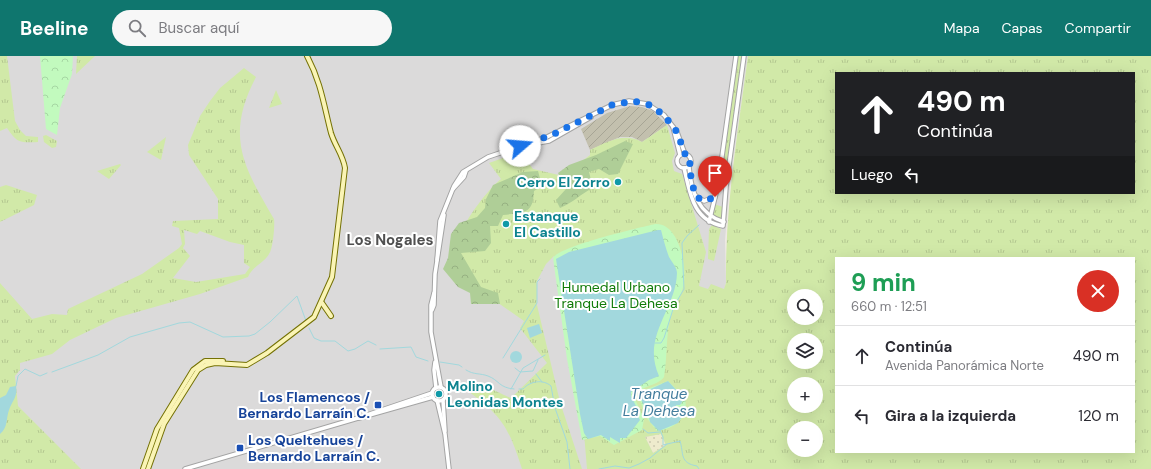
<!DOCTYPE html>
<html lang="es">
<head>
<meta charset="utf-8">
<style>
	body { margin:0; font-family:"DM Sans",sans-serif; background:#f7f7f7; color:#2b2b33; height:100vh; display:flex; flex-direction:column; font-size:15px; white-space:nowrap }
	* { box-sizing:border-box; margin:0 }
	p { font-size:13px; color:#7c7c81 }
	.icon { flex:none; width:22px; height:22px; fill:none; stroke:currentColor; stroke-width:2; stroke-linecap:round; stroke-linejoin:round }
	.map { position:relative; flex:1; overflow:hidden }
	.panel { position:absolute; left:835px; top:201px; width:300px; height:196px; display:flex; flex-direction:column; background:#fff; border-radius:0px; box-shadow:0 4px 16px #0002 }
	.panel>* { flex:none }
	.banner { position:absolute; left:835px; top:16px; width:300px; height:122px; border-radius:0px; box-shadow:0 4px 16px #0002; background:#202124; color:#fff; overflow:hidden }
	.fabs { position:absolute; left:787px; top:233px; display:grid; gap:8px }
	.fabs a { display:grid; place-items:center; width:36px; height:36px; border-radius:50%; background:#fff; box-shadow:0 4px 16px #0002; font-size:20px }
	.pin { position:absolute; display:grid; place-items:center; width:34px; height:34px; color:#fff; margin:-41px -17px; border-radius:50% 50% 50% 0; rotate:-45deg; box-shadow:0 0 4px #0007 }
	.pin .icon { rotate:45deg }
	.me { position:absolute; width:44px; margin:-22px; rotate:72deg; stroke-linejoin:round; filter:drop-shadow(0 0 3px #0008) }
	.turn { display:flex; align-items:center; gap:14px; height:84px; padding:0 16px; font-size:18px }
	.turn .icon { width:52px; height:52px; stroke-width:2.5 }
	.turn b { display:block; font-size:28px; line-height:34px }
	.then { display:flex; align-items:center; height:38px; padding:0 16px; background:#0003; gap:8px; font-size:15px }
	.round { display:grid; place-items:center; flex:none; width:42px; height:42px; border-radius:21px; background:#f7f7f7 }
	.overview { display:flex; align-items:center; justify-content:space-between; height:68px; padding:0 16px }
	h1 { font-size:24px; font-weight:700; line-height:30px; color:#1e9e55 }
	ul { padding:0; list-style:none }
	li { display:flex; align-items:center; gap:12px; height:60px; padding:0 16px; border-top:1px solid #e1e1e2 }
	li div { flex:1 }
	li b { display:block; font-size:15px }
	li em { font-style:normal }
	header { display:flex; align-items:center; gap:24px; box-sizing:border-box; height:56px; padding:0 20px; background:#0f766e; color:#fff }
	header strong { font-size:19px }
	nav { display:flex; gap:22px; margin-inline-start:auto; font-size:14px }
	.search { width:280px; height:36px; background:#f7f7f7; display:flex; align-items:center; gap:10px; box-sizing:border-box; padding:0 14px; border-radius:22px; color:#7c7c81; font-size:15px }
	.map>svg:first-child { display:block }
</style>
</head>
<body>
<header>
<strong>Beeline</strong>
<div class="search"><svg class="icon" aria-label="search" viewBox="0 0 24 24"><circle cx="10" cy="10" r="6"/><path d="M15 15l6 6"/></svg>Buscar aquí</div>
<nav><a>Mapa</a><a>Capas</a><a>Compartir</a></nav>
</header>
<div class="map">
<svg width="1151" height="413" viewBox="0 0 1151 413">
	<defs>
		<pattern id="construction-furrows" width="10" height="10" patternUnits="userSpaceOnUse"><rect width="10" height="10" fill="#c3c0ae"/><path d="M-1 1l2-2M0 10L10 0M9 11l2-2" fill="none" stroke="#a7a595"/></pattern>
		<pattern id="farmland-dots" width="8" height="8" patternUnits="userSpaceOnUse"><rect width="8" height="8" fill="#eeebcd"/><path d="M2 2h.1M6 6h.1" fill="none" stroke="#ccc9b0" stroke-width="1.8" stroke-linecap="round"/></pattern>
		<pattern id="grass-tufts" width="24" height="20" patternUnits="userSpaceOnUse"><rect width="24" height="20" fill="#d1e9a8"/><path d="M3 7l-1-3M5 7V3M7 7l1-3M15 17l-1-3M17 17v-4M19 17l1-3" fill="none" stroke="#b3c790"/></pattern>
		<pattern id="forest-crowns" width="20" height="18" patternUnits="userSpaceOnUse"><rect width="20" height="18" fill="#afce97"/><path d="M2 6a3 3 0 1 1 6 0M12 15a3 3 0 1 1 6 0" fill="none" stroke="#96b082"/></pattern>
		<pattern id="park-crowns" width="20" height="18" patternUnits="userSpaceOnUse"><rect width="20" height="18" fill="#c2fabe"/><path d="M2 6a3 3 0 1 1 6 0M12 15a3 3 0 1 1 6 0" fill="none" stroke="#a6d6a3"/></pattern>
	</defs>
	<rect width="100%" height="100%" fill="#eee9e3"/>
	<path fill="#dbdada" d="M0 0H748L730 127 725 184 726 227 719 257 713 413H0Z"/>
	<path fill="url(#construction-furrows)" d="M630 50 642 51 653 55 667 69 642 86 632 81H620L590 94 581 73 607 57Z"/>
	<path fill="url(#farmland-dots)" d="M661 378 666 389 653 397 645 381Z"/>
	<g fill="url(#grass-tufts)" fill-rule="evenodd">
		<path d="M0 0H7L15 65 20 74 26 80 38 81V86C20 87 17 87 7 72L0 75Z"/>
		<path d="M77 0H95L76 18Z"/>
		<path d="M738 0H743L724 130 719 129Z"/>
		<path d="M748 0H1151V413H587L584 377 554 200 546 208 537 225V249L560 346 582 413H522C507 365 499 358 460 329 470 320 499 337 511 342L547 307 520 272 524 265 461 221C460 210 457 191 460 180 463 166 489 132 501 123L489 107 520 96 533 113 563 120 590 99V94C607 86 624 76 642 86L667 69 675 97 672 105 674 115 682 118 706 196 699 230 708 233 711 228 724 233 726 227C725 150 738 75 748 0ZM836 17H1134V137H836ZM836 202H1134V396H836ZM794 240H816V262H794ZM794 284H816V306H794ZM794 328H816V350H794ZM794 372H816V394H794ZM661 378 666 389 653 397 645 381Z"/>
		<path d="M244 12 256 21C225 80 243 110 274 163 275 169 273 193 269 198 264 207 253 210 248 221L200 238 116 262 70 284 52 298 20 307V314L15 320 18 350 81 413H0V227L32 263 52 258 67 259 68 253 142 218 179 192 182 188 179 172 172 170 173 165 218 163V143L189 99 188 89 200 60 210 45 220 32ZM184 174 197 178 200 175 230 186 244 189V207L250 211 245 218 196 226 173 222 190 200 183 192 185 188Z"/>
		<path d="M276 34 282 48 269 52Z"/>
		<path d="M46 79 57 85 56 91 52 92 44 86 43 80Z"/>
		<path d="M166 81 161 104 147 96Z"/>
		<path d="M120 108 121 109 109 123 97 115Z"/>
		<path d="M6 129 37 139 34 149 0 166V131Z"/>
		<path d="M714 148 723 151V161L721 163 712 159Z"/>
		<path d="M712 169 721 173 714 205 708 203 709 173Z"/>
	</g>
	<g fill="url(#forest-crowns)">
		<path d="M625 85 633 88 618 118 609 119 599 113 589 116 593 132C579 139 574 146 560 152L556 144 566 133 558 117 569 109 596 99Z"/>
		<path d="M538 115 542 130 534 135C533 159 524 156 503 159L498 170H490L491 187 485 195 461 197 481 231 498 237 500 248H471L470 237 458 231 443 213 448 202 451 178 459 167 477 161 485 152 486 143 493 129 523 116Z"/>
	</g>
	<g fill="url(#park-crowns)">
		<path d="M40 0H73L72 18 60 52 57 79 46 73Z"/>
		<path d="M655 168C680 166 688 214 683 231 680 244 671 255 669 268 666 286 667 303 664 321 657 331 637 329 635 343L644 363 642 374 614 389 600 380 582 384 567 303 553 202C560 190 638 172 655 168Z"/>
		<path d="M668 325 685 342C689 361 675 373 657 375L646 361 638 339 642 335Z"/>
	</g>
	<g fill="#a2d8dd">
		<path d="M658 174H661C663 182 666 193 669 201 672 206 677 212 677 217 676 254 641 280 659 320L649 324 631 336V340L637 352 636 356 640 364 626 382H620V387L610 381V385L601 379 588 383 584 377 580 358 556 203 569 196Z"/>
		<path d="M539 268 542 277 530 282 527 272Z"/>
		<circle cx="516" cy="301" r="6"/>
		<path d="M668 325 681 339 682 346 680 349H676L674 360 675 361 682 357 683 359 678 367 659 375 650 366 648 358 640 341 642 337Z"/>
		<path d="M16 330C18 341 12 345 9 354 6 362 8 372 0 378V342L6 339 10 331Z"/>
	</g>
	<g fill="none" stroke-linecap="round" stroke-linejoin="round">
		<g stroke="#a2d8dd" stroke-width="1">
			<path d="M309 272 314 282 321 285H335L348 295 355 293 368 285 376 289"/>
			<path d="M655 287H661L664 282 674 250 684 233 682 187 687 180 699 169"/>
			<path d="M380 293 411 291 416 301 428 305"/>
			<path d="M503 302 537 247V226L540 223"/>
			<path d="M440 306 459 309 462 311"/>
			<path d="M515 312 520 316 533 315 538 304"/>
			<path d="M466 314C474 319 480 317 488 320 499 324 499 332 514 333"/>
			<path d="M52 316 98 299 130 281 179 267 190 266 223 281 249 280 255 278 270 266 297 240 306 265"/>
			<path d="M536 318 542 326"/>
			<path d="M16 330 18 320 25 313 40 320 47 317"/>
			<path d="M511 333 523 312 545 299"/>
			<path d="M519 333H523C530 325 543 323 551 330L555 352 567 386 570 413"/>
			<path d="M643 373 648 377 660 376"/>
			<path d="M660 374 663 381V389L680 385C684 397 679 407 697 410L699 413"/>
			<path d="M599 413 615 410 629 412 639 408 650 402 667 388"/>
		</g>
		<g stroke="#a4a4a4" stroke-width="5.5">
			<g id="tertiary">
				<path d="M673 71 680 99"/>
				<path d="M526 89 549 85 591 61"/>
				<circle cx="684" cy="105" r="7"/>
				<path d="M689 111C691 135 698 158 724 166"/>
				<path d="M684 112C690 137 693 165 723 170L726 131 744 0"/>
				<path d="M453 133 464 121 466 115"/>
				<path d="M696 140 704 145 715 141"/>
				<path d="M709 166 718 129 736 0"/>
				<path d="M437 204 440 165 454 130 463 116 488 101 547 81 612 49 629 45 647 48 664 59 677 76 685 98"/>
				<path d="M434 237 431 249V276L441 331"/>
				<path d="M432 254 434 249 435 218 444 159"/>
				<path d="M435 306 434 314 436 332"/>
				<circle cx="439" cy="338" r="7"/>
				<path d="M437 344 445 378 449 413"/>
				<path d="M443 344 445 375"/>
				<path d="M359 362 433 341"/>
				<path d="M185 413 358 362 432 337"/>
			</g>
		</g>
		<g stroke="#747104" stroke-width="6">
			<g id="secondary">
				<path d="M322 247 331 260"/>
				<path d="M143 413 157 373 193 314 205 305H223"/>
				<path d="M148 413 164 368 198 314 206 309 215 307 247 309 267 297 314 261 332 221 345 112C343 99 335 90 331 77 324 50 321 26 307 0"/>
			</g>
		</g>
		<use href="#tertiary" stroke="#fff" stroke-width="3.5"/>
		<use href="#secondary" stroke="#faf4b5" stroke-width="4"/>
	</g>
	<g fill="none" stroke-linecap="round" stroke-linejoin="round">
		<path stroke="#1a73e8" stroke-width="7" stroke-dasharray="0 12.6" d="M520 90 552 79 612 49 633 45 650 49 664 59 677 76 685 98 691 103 689 111 695 140 704 145 715 141"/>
	</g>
	<g fill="#0f9aa8" stroke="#fff" stroke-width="1.5">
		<circle cx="618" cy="126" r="4"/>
		<circle cx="506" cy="168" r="4"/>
		<circle cx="439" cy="338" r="4"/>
	</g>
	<g fill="#1a4fb4" stroke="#fff" stroke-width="1.5">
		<rect x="374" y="345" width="8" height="8" rx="2"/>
		<rect x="236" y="388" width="8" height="8" rx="2"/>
	</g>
	<g text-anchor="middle" stroke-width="4" stroke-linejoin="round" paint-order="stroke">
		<g font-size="14" font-weight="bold" fill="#0d838f" stroke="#fff" text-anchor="start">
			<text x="610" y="131" text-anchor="end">Cerro El Zorro</text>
			<text x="514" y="165">Estanque<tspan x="514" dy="16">El Castillo</tspan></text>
			<text x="447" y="335">Molino<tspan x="447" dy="16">Leonidas Montes</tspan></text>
		</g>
		<g font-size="14" fill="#117c0a" stroke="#fff">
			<text x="616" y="236">Humedal Urbano<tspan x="616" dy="16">Tranque La Dehesa</tspan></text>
		</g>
		<g font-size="14" font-weight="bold" fill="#164399" stroke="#fff" text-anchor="end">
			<text x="370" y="346">Los Flamencos /<tspan x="370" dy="16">Bernardo Larraín C.</tspan></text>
			<text x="248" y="389" text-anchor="start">Los Queltehues /<tspan x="248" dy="16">Bernardo Larraín C.</tspan></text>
		</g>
		<g font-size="15" font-weight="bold" fill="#505050" stroke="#fff">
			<text x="390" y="189">Los Nogales</text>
		</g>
		<g font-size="15" font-style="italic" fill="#437d9d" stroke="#fff">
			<text x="659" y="343">Tranque<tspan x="659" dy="17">La Dehesa</tspan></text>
		</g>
	</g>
</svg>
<div class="fabs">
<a><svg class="icon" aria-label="search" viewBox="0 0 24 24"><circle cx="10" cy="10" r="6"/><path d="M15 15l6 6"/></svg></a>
<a><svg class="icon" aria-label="layers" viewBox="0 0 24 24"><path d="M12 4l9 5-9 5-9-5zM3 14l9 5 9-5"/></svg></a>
<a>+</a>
<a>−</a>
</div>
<div class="pin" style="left:715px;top:141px;background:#d93025"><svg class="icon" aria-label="arrive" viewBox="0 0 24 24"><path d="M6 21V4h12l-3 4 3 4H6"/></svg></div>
<svg class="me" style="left:520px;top:90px" viewBox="-20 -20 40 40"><circle r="19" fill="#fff"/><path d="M0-13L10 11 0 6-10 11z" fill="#1a73e8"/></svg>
<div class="banner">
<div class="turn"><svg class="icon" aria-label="ahead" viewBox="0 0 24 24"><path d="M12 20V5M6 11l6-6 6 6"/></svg><div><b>490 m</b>Continúa</div></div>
<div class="then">Luego<svg class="icon" aria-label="left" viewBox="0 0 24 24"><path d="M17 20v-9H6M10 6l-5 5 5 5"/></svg></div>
</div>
<section class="panel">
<div class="overview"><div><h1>9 min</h1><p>660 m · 12:51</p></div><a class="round" style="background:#d93025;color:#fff"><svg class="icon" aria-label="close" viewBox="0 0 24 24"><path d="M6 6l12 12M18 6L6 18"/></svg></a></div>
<ul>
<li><svg class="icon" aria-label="ahead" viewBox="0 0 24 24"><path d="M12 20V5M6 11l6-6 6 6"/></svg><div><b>Continúa</b><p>Avenida Panorámica Norte</p></div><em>490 m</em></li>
<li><svg class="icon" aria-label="left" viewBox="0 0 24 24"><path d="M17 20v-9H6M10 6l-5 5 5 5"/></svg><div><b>Gira a la izquierda</b></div><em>120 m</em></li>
</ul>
</section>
</div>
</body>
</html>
